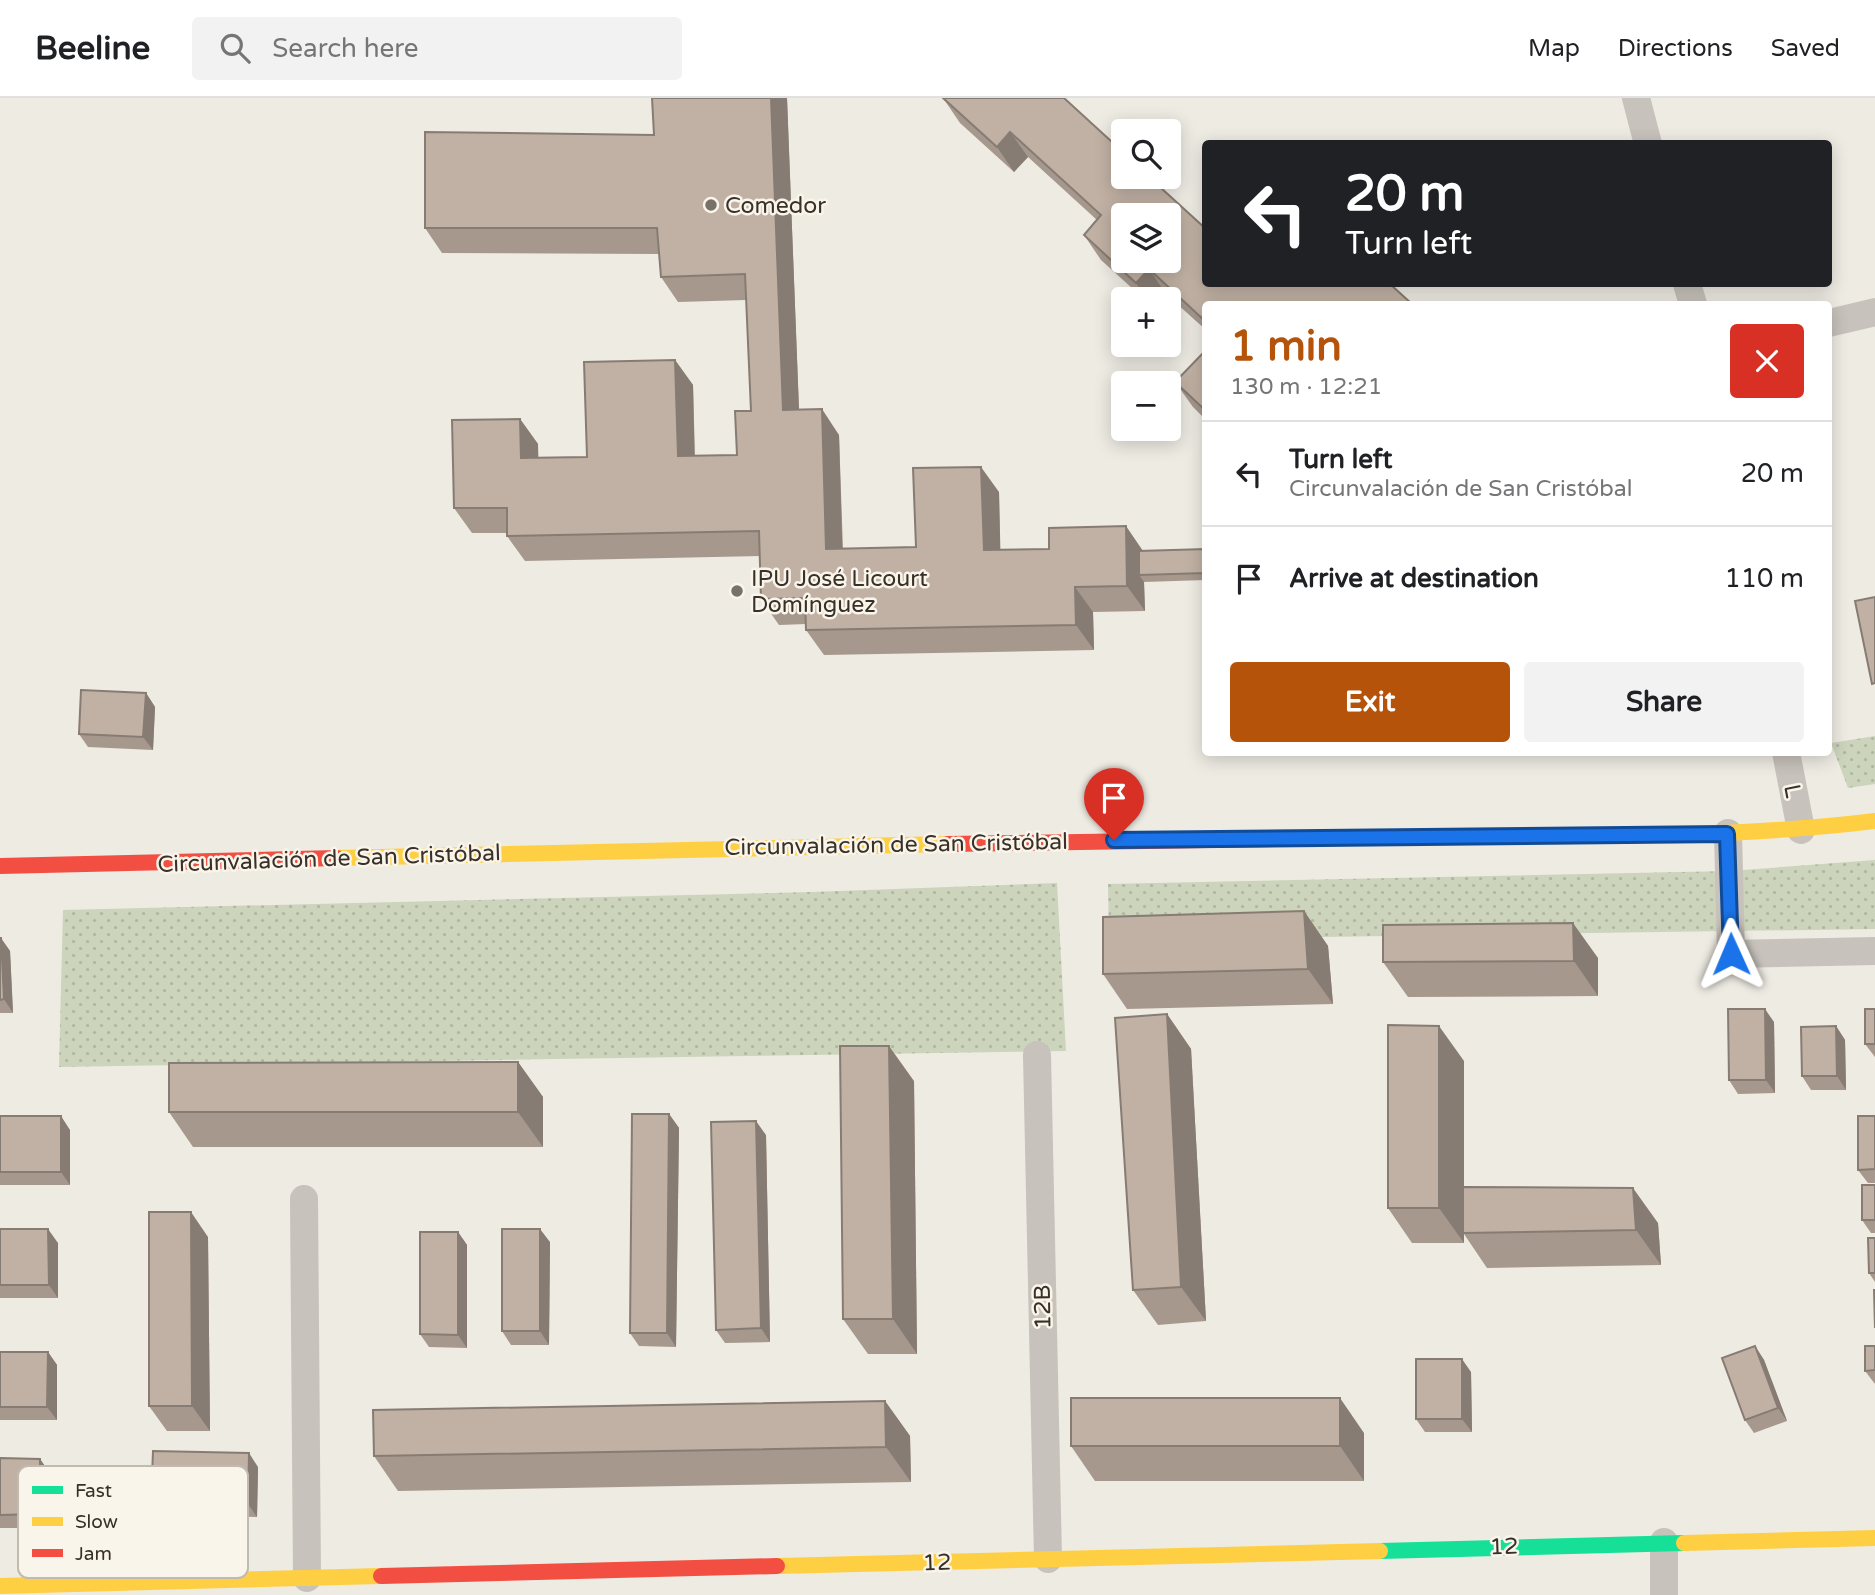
<!DOCTYPE html>
<html lang="en">
<head>
<meta charset="utf-8">
<style>
	body { margin:0; font-family:"Varela Round",sans-serif; background:#f2f2f2; color:#202124; height:100vh; display:flex; flex-direction:column; font-size:26px; white-space:nowrap }
	* { box-sizing:border-box; margin:0 }
	p { font-size:23px; color:#757577 }
	.icon { flex:none; width:38px; height:38px; fill:none; stroke:currentColor; stroke-width:2; stroke-linecap:round; stroke-linejoin:round }
	.map { position:relative; flex:1; overflow:hidden }
	.panel { position:absolute; left:1202px; top:203px; width:630px; height:455px; display:flex; flex-direction:column; background:#fff; border-radius:7px; box-shadow:0 4px 18px #0003 }
	.panel>* { flex:none }
	.banner { position:absolute; left:1202px; top:42px; width:630px; height:147px; border-radius:7px; box-shadow:0 4px 18px #0003; background:#202124; color:#fff; overflow:hidden }
	.controls { position:absolute; left:1111px; top:21px; display:grid; gap:14px }
	.controls a { display:grid; place-items:center; width:70px; height:70px; border-radius:7px; background:#fff; box-shadow:0 4px 18px #0003; font-size:35px }
	.pin { position:absolute; display:grid; place-items:center; width:60px; height:60px; color:#fff; margin:-72px -30px; border-radius:50% 50% 50% 0; rotate:-45deg; box-shadow:0 0 7px #0007 }
	.pin .icon { rotate:45deg }
	.me { position:absolute; width:77px; margin:-38px; rotate:359deg; stroke-linejoin:round; filter:drop-shadow(0 0 5px #0008) }
	.turn { display:flex; align-items:center; gap:24px; height:147px; padding:0 28px; font-size:32px }
	.turn .icon { width:91px; height:91px; stroke-width:2.5 }
	.turn b { display:block; font-size:49px; line-height:60px }
	.round { display:grid; place-items:center; flex:none; width:74px; height:74px; border-radius:7px; background:#f2f2f2 }
	.summary { display:flex; align-items:center; justify-content:space-between; height:119px; padding:0 28px }
	h1 { font-size:42px; font-weight:800; line-height:52px; color:#b45309 }
	.cta { display:flex; gap:14px; margin-top:auto; padding:14px 28px }
	.cta a { flex:1; height:80px; border-radius:7px; background:#b45309; color:#fff; font-size:28px; font-weight:800; line-height:80px; text-align:center }
	.cta a+a { background:#f2f2f2; color:#202124 }
	ul { padding:0; list-style:none }
	li { display:flex; align-items:center; gap:21px; height:105px; padding:0 28px; border-top:2px solid #e0e0e0 }
	li div { flex:1 }
	li b { display:block; font-size:26px }
	li em { font-style:normal }
	header { display:flex; align-items:center; gap:42px; box-sizing:border-box; height:98px; padding:0 35px; background:#fff; border-bottom:2px solid #e0e0e0 }
	header strong { font-size:33px }
	nav { display:flex; gap:38px; margin-inline-start:auto; font-size:24px }
	.search { width:490px; height:63px; background:#f2f2f2; display:flex; align-items:center; gap:18px; box-sizing:border-box; padding:0 24px; border-radius:7px; color:#757577; font-size:26px }
	.map>svg:first-child { display:block }
</style>
</head>
<body>
<header>
<strong>Beeline</strong>
<div class="search"><svg class="icon" aria-label="search" viewBox="0 0 24 24"><circle cx="10" cy="10" r="6"/><path d="M15 15l6 6"/></svg>Search here</div>
<nav><a>Map</a><a>Directions</a><a>Saved</a></nav>
</header>
<div class="map">
<svg width="1875" height="1497" viewBox="0 0 1875 1497">
	<defs>
		<pattern id="grass-dots" width="8" height="8" patternUnits="userSpaceOnUse" patternTransform="scale(1.75)"><rect width="8" height="8" fill="#ccd4bc"/><path d="M2 2h.1M6 6h.1" fill="none" stroke="#b0b6a2" stroke-width="1.8" stroke-linecap="round"/></pattern>
	</defs>
	<rect width="100%" height="100%" fill="#eeebe3"/>
	<g fill="url(#grass-dots)">
		<path d="M1875 638V686L1848 690 1831 645Z"/>
		<path d="M1875 762V831L1109 842 1108 786 1729 773Z"/>
		<path d="M1057 785 1066 953 59 969 63 812 811 794Z"/>
	</g>
	<g fill="none" stroke-linecap="round" stroke-linejoin="round">
		<g stroke="#c7c2bb" stroke-width="28">
			<path d="M1636 0 1648 46"/>
			<path d="M1687 186 1693 206"/>
			<path d="M1829 225 1875 214"/>
			<path d="M1786 654 1801 732"/>
			<path d="M1728 735 1731 856 1875 853"/>
			<path d="M1037 957 1048 1461"/>
			<path d="M304 1101 307 1480"/>
			<path d="M1664 1444V1497"/>
		</g>
		<path stroke="#16e098" stroke-width="16" d="M1380 1453 1684 1445"/>
		<g stroke="#ffcf43" stroke-width="16">
			<path d="M1407 739C1563 737 1720 742 1875 723"/>
			<path d="M337 760 947 746"/>
			<path d="M1684 1445 1875 1440"/>
			<path d="M777 1468 1380 1453"/>
			<path d="M0 1488 381 1478"/>
		</g>
		<g stroke="#f24e42" stroke-width="16">
			<path d="M947 746 1407 739"/>
			<path d="M0 768 337 760"/>
			<path d="M381 1478 777 1468"/>
		</g>
	</g>
	<g fill="#a6988d">
		<path d="M652 0H787L799 312 839 337 843 451 916 449 999 394 1000 452 1143 453 1206 451V482L1144 484 1145 513 1093 514 1094 552 824 557 806 532V526L779 527 761 501 760 458 525 463 507 438V435H472L454 410 520 321 538 346V360L587 359 675 262 693 287 695 358 737 357 751 313 746 202 678 204 661 179 659 156 442 155 425 130 654 37Z"/>
		<path d="M943 0H1064L1206 186V232L1166 196 1161 201H1144L1101 162 1084 137 1097 122 1028 59 1014 74 960 25Z"/>
		<path d="M1206 252V322L1193 309 1175 284Z"/>
		<path d="M146 595 155 609 153 652 88 649 79 636Z"/>
		<path d="M1304 813 1328 848 1333 906 1127 911 1103 876Z"/>
		<path d="M0 840 10 853 13 915H0Z"/>
		<path d="M1598 860V898L1408 899 1383 864Z"/>
		<path d="M1875 911V959L1865 946Z"/>
		<path d="M1167 916 1191 951 1206 1223 1158 1227 1133 1192Z"/>
		<path d="M1774 924 1775 995 1738 996 1729 982Z"/>
		<path d="M1836 928 1845 942 1846 992H1811L1802 978Z"/>
		<path d="M1464 963V1089L1658 1125 1661 1167 1487 1170 1464 1136V1145H1412L1388 1110Z"/>
		<path d="M518 964 543 999V1049H193L169 1014Z"/>
		<path d="M914 983 917 1256H868L843 1221Z"/>
		<path d="M669 1016 679 1030 676 1249 639 1248 630 1235Z"/>
		<path d="M0 1018 70 1032V1087H0Z"/>
		<path d="M1875 1018V1085H1868L1858 1072Z"/>
		<path d="M766 1037 770 1244 725 1245 716 1232Z"/>
		<path d="M1875 1087V1135H1871L1862 1122Z"/>
		<path d="M0 1131 58 1145V1200H0Z"/>
		<path d="M458 1134 467 1147V1250L429 1249 420 1236Z"/>
		<path d="M208 1139 210 1333H167L149 1308Z"/>
		<path d="M1875 1140V1184L1869 1175Z"/>
		<path d="M550 1144 549 1247H511L502 1233Z"/>
		<path d="M1755 1248 1764 1262 1787 1323 1754 1335 1745 1322Z"/>
		<path d="M1875 1248V1286L1865 1273Z"/>
		<path d="M0 1254H48L57 1267V1322H0Z"/>
		<path d="M1471 1274 1472 1334H1425L1416 1321Z"/>
		<path d="M885 1303 910 1338 911 1384 398 1393 374 1358Z"/>
		<path d="M1364 1335V1383H1095L1071 1348Z"/>
		<path d="M0 1360 40 1361 49 1374 50 1430H0Z"/>
		<path d="M258 1369 257 1419 161 1416 151 1403Z"/>
	</g>
	<g fill="#877c73">
		<path d="M771 0H787L800 338 783 312Z"/>
		<path d="M1010 34 1028 59 1014 74 997 49Z"/>
		<path d="M1149 171 1166 196 1161 201H1147L1136 185Z"/>
		<path d="M675 262 693 287 695 383 678 358Z"/>
		<path d="M822 311 839 337 843 476 826 451Z"/>
		<path d="M520 321 538 346 539 385 521 360Z"/>
		<path d="M981 369 999 394 1001 477 984 452Z"/>
		<path d="M1126 428 1143 453 1139 477 1144 484 1145 513 1127 488Z"/>
		<path d="M1075 489 1093 514 1094 552 1076 527Z"/>
		<path d="M146 595 155 609 153 652 143 639Z"/>
		<path d="M1304 813 1328 848 1333 906 1308 871Z"/>
		<path d="M1573 825 1598 860V898L1574 863Z"/>
		<path d="M1 840 10 853 13 915 4 901Z"/>
		<path d="M1765 911 1774 924 1775 995 1766 982Z"/>
		<path d="M1167 916 1191 951 1206 1223 1181 1189Z"/>
		<path d="M1439 928 1464 963V1145L1439 1110Z"/>
		<path d="M1836 928 1845 942 1846 992 1837 978Z"/>
		<path d="M889 948 914 983 917 1256 893 1221Z"/>
		<path d="M518 964 543 999V1049L518 1014Z"/>
		<path d="M669 1016 679 1030 676 1249 667 1235Z"/>
		<path d="M61 1018 70 1032V1087L61 1074Z"/>
		<path d="M756 1023 766 1037 770 1244 761 1230Z"/>
		<path d="M1633 1090 1658 1125 1661 1167 1636 1132Z"/>
		<path d="M191 1114 208 1139 210 1333 192 1308Z"/>
		<path d="M48 1131 58 1145V1200L49 1187Z"/>
		<path d="M540 1131 550 1144 549 1247 540 1233Z"/>
		<path d="M458 1134 467 1147V1250L458 1237Z"/>
		<path d="M1755 1248 1764 1262 1787 1323 1778 1310Z"/>
		<path d="M48 1254 57 1267V1322L47 1309Z"/>
		<path d="M1462 1261 1471 1274 1472 1334 1462 1321Z"/>
		<path d="M1340 1300 1364 1335V1383L1340 1348Z"/>
		<path d="M885 1303 910 1338 911 1384 886 1349Z"/>
		<path d="M249 1355 258 1369 257 1419 248 1406Z"/>
		<path d="M40 1361 49 1374 50 1430 40 1416Z"/>
	</g>
	<g fill="#c1b1a4" stroke="#877c73" stroke-width="2" fill-rule="evenodd">
		<path d="M652 0H771L783 312 822 311 826 451 916 449 913 370 981 369 984 452 1049 451V430L1126 428 1127 488 1075 489 1076 527 806 532 805 500 761 501 759 433 507 438V410H454L452 322 520 321 521 360 587 359 584 264 675 262 678 358 737 357 735 313H751L745 176 661 179 657 130H425V34L654 37Z"/>
		<path d="M943 0H1064L1124 55V79H1149L1206 131V186H1390L1412 206H1206V224L1149 171 1136 185 1084 137 1101 117 1010 34 997 49ZM1124 117H1169V163H1124Z"/>
		<path d="M1206 252V313L1175 284Z"/>
		<path d="M1206 451V475L1139 477V453Z"/>
		<path d="M1875 499V585L1872 586 1855 503Z"/>
		<path d="M81 592 146 595 143 639 79 636Z"/>
		<path d="M1304 813 1308 871 1103 876V819Z"/>
		<path d="M1573 825 1574 863 1383 864V827Z"/>
		<path d="M0 840H1L4 901 0 902Z"/>
		<path d="M1728 911H1765L1766 982H1729Z"/>
		<rect x="1865" y="911" width="10" height="35"/>
		<path d="M1167 916 1181 1189 1133 1192 1115 920Z"/>
		<path d="M1388 927 1439 928V1110H1388Z"/>
		<path d="M1836 928 1837 978H1802L1801 929Z"/>
		<path d="M840 948H889L893 1221H843Z"/>
		<path d="M518 964V1014H169V965Z"/>
		<path d="M632 1016H669L667 1235H630Z"/>
		<rect x="0" y="1018" width="61" height="56"/>
		<path d="M1858 1018H1875V1071L1858 1072Z"/>
		<path d="M756 1023 761 1230 716 1232 711 1024Z"/>
		<rect x="1862" y="1087" width="13" height="35"/>
		<path d="M1463 1089 1633 1090 1636 1132 1463 1135Z"/>
		<path d="M149 1114H191L192 1308H149Z"/>
		<path d="M0 1131H48L49 1187H0Z"/>
		<rect x="502" y="1131" width="38" height="102"/>
		<path d="M420 1134H458V1237L420 1236Z"/>
		<path d="M1868 1140H1875V1175H1869Z"/>
		<path d="M1874 1192H1875V1230Z"/>
		<path d="M1755 1248 1778 1310 1745 1322 1722 1260Z"/>
		<path d="M1865 1248H1875V1272L1865 1273Z"/>
		<path d="M0 1254H48L47 1309H0Z"/>
		<rect x="1416" y="1261" width="46" height="60"/>
		<rect x="1071" y="1300" width="269" height="48"/>
		<path d="M885 1303 886 1349 374 1358 373 1312Z"/>
		<path d="M153 1353 249 1355 248 1406 151 1403Z"/>
		<path d="M0 1360 40 1361V1416L0 1417Z"/>
	</g>
	<g fill="none" stroke-linecap="round" stroke-linejoin="round">
		<g stroke="#114b97" stroke-width="18">
			<path id="route" d="M1114 742 1727 736 1731 856"/>
		</g>
		<use href="#route" stroke="#1a73e8" stroke-width="12"/>
	</g>
	<g fill="#78716a" stroke="#faf5ea" stroke-width="2.5">
		<circle cx="711" cy="107" r="7"/>
		<circle cx="737" cy="493" r="7"/>
	</g>
	<g text-anchor="middle" stroke-width="5" stroke-linejoin="round" paint-order="stroke">
		<g font-size="23" fill="#383029" stroke="#faf5ea" text-anchor="start">
			<text x="725" y="115">Comedor</text>
			<text x="751" y="488">IPU José Licourt<tspan x="751" dy="26">Domínguez</tspan></text>
		</g>
		<g font-size="23" fill="#383029" stroke="#faf5ea">
			<text transform="translate(1793 693) rotate(79)" y="8">L</text>
			<text transform="translate(896 746) rotate(-1)" y="8">Circunvalación de San Cristóbal</text>
			<text transform="translate(329 760) rotate(-2)" y="8">Circunvalación de San Cristóbal</text>
			<text transform="translate(1042 1209) rotate(-91)" y="8">12B</text>
			<text transform="translate(1504 1448) rotate(-2)" y="8">12</text>
			<text transform="translate(937 1464) rotate(-2)" y="8">12</text>
		</g>
	</g>
	<rect x="18" y="1368" width="230" height="112" rx="10" fill="#faf5ea" stroke="#c0bab0" stroke-width="2"/>
	<rect x="32" y="1388" width="31" height="8" fill="#16e098"/>
	<rect x="32" y="1419" width="31" height="9" fill="#ffcf43"/>
	<rect x="32" y="1451" width="31" height="8" fill="#f24e42"/>
	<g font-size="19" fill="#383029">
		<text x="75" y="1399">Fast</text>
		<text x="75" y="1430">Slow</text>
		<text x="75" y="1462">Jam</text>
	</g>
</svg>
<div class="controls">
<a><svg class="icon" aria-label="search" viewBox="0 0 24 24"><circle cx="10" cy="10" r="6"/><path d="M15 15l6 6"/></svg></a>
<a><svg class="icon" aria-label="layers" viewBox="0 0 24 24"><path d="M12 4l9 5-9 5-9-5zM3 14l9 5 9-5"/></svg></a>
<a>+</a>
<a>−</a>
</div>
<div class="pin" style="left:1114px;top:742px;background:#d93025"><svg class="icon" aria-label="arrive" viewBox="0 0 24 24"><path d="M6 21V4h12l-3 4 3 4H6"/></svg></div>
<svg class="me" style="left:1731px;top:856px" viewBox="-20 -20 40 40"><path d="M0-17L14 15 0 8-14 15z" fill="#1a73e8" stroke="#fff" stroke-width="4"/></svg>
<div class="banner">
<div class="turn"><svg class="icon" aria-label="left" viewBox="0 0 24 24"><path d="M17 20v-9H6M10 6l-5 5 5 5"/></svg><div><b>20 m</b>Turn left</div></div>
</div>
<section class="panel">
<div class="summary"><div><h1>1 min</h1><p>130 m · 12:21</p></div><a class="round" style="background:#d93025;color:#fff"><svg class="icon" aria-label="close" viewBox="0 0 24 24"><path d="M6 6l12 12M18 6L6 18"/></svg></a></div>
<ul>
<li><svg class="icon" aria-label="left" viewBox="0 0 24 24"><path d="M17 20v-9H6M10 6l-5 5 5 5"/></svg><div><b>Turn left</b><p>Circunvalación de San Cristóbal</p></div><em>20 m</em></li>
<li><svg class="icon" aria-label="arrive" viewBox="0 0 24 24"><path d="M6 21V4h12l-3 4 3 4H6"/></svg><div><b>Arrive at destination</b></div><em>110 m</em></li>
</ul>
<div class="cta"><a>Exit</a><a>Share</a></div>
</section>
</div>
</body>
</html>
